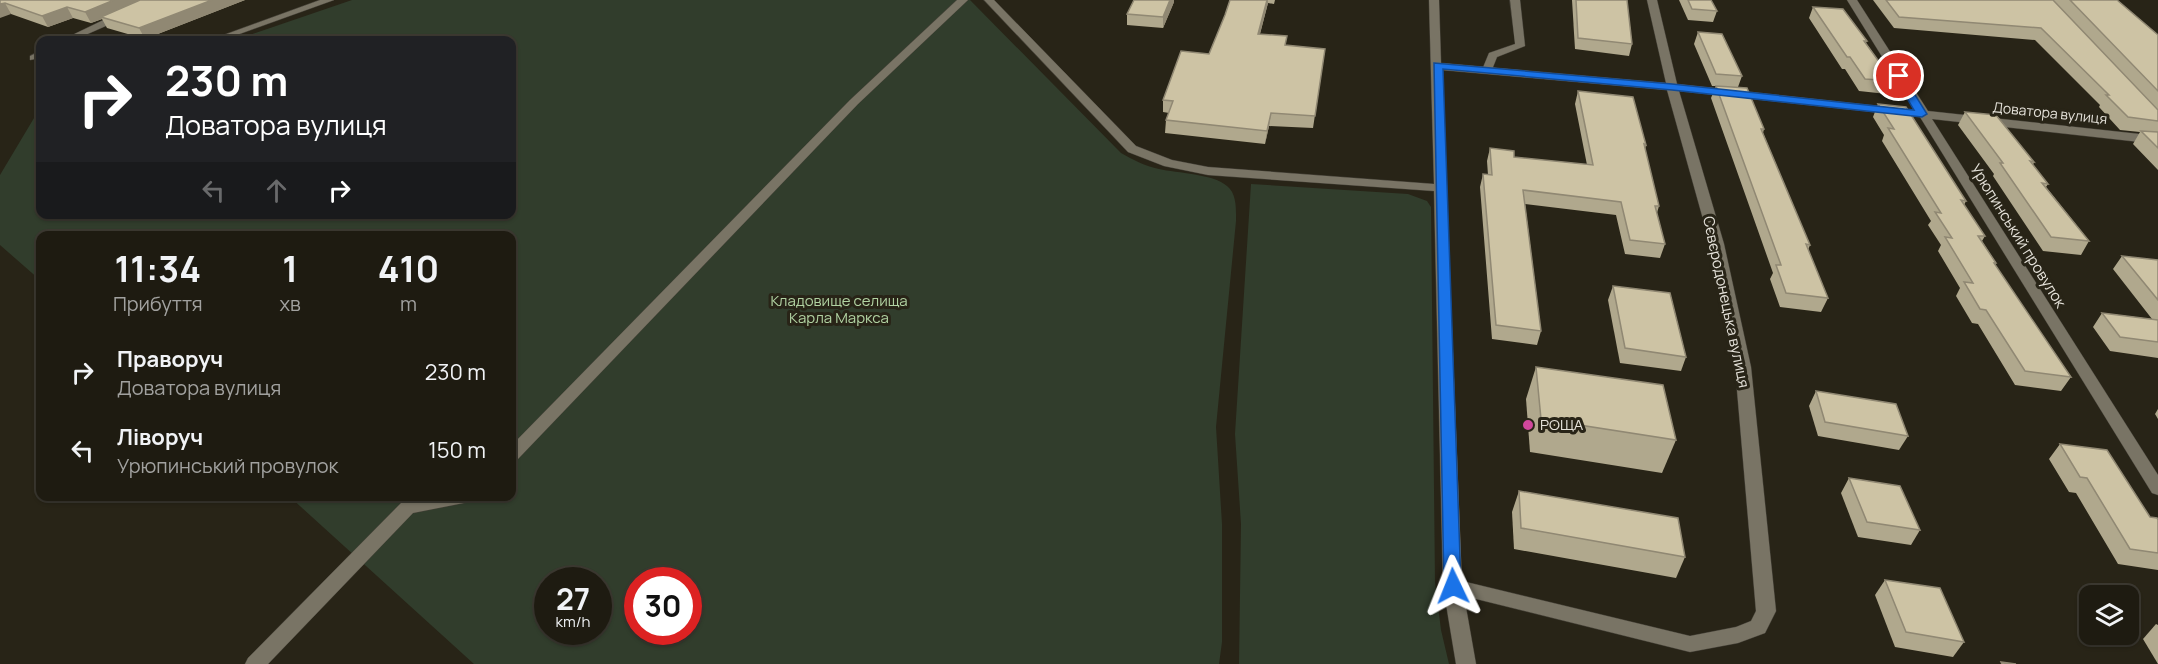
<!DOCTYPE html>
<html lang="uk">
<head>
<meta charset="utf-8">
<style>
	body { margin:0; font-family:Manrope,sans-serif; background:#26241a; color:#f1f3f6; height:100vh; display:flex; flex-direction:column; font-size:22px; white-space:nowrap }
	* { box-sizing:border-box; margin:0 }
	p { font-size:20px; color:#a1a19f }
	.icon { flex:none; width:33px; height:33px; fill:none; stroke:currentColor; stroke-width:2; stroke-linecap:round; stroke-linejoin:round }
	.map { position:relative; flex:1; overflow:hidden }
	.sheet { position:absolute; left:36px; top:231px; width:480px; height:270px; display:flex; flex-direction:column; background:#1e1b11; border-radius:12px; box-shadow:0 2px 4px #0004,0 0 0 2px #3c3931 }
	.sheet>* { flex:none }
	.banner { position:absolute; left:36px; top:36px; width:480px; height:183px; border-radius:12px; box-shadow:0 2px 4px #0004,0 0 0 2px #3c3931; background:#202124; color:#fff; overflow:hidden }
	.tools { position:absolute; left:2079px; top:585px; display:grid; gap:12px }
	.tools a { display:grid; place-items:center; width:60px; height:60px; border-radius:12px; background:#1e1b11; box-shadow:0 2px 4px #0004,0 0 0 2px #3c3931; font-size:30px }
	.speed { position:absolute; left:534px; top:567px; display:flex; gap:12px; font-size:30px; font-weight:700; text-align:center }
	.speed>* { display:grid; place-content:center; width:78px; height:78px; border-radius:50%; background:#1e1b11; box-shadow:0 2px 4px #0004,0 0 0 2px #3c3931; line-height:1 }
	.speed small { font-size:15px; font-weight:400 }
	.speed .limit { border:9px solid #d22; background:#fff; color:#111 }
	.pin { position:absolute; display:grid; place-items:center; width:51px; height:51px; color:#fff; margin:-26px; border:3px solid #fff; border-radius:50%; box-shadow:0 2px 6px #0007 }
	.me { position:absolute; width:66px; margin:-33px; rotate:358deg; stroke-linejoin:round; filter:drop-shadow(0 0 4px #0008) }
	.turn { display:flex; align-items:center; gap:21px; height:126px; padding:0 30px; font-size:27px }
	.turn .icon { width:78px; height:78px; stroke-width:2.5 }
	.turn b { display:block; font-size:42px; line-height:51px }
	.lanes { display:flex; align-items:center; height:57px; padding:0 30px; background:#0003; justify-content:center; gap:30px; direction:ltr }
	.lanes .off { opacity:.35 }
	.eta { display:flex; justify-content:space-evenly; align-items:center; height:102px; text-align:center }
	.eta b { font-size:36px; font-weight:700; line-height:42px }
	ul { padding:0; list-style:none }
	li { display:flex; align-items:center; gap:18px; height:78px; padding:0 30px }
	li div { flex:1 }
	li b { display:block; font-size:22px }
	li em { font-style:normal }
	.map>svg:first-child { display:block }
</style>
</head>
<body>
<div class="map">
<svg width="2158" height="664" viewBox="0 0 2158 664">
	<rect width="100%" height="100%" fill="#282417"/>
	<g fill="#313d2c" fill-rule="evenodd">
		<path d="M352 0H970L1121 153C1133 160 1145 166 1159 169 1177 173 1214 174 1227 186 1237 194 1236 209 1236 221L1216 427 1222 524V642L1219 664H474L290 497 512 496V236H40V280L0 245V175L40 108V214H512V40H235ZM548 580H598V632H548ZM638 580H688V632H638Z"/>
		<path d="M1251 184 1408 194 1427 201 1431 207 1435 582 1441 630 1449 664H1239L1241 524 1235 434Z"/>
	</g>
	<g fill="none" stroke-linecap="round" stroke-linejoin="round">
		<g stroke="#444037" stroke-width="1">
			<g id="lane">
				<path d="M320 0H334L223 40H210Z"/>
				<path d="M957 0H968L858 104 518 459 512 461V445L850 100Z"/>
				<path d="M1510 0H1520L1525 46 1497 57 1491 72H1483L1482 70 1489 53 1515 44Z"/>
				<path d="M430 496H478L475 501 469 502 413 513 268 664H245L248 658 402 502Z"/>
			</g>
		</g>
		<g stroke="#444037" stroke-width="1">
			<g id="street">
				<path d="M151 0H165L74 40H62L120 12Z"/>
				<path d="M984 0H994L1136 146 1172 160 1208 167 1434 184 1429 0H1439L1441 63 1666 83 1647 0H1657L1677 84 1915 110 1847 0H1857L1928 111 2158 136V144L1932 119 2158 475V495L2152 493 1920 117 1679 91 1724 244 1751 367 1776 611 1765 633 1738 643 1690 652 1464 596 1476 664H1456L1443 586 1434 191 1208 175 1164 166 1128 152ZM1442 70 1667 90 1710 244 1735 367 1756 611 1751 621 1736 627 1690 636 1462 581Z"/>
				<path d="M40 51V58L30 60V56Z"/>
			</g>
		</g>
		<use href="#lane" fill="#797465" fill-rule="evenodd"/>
		<use href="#street" fill="#797465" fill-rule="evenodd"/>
	</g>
	<g fill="#b0a88d">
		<path d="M0 0H245L145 39 107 28 102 19 91 23 73 18 48 27 11 14Z"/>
		<path d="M1230 0H1275L1274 4 1268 3 1260 34 1286 46 1325 49 1313 128 1269 126 1265 144 1165 133 1166 120 1169 113 1163 112V100L1209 54 1225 15Z"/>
		<path d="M1572 0H1627L1632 44 1629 56 1575 49Z"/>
		<path d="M1679 0H1711L1717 11 1713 22 1688 20Z"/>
		<path d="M1873 0H2117L2158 35V170L2133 144 2140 132 2120 130 2099 107 2100 105 2035 40 1894 28Z"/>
		<path d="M1174 2 1163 28 1127 25V14Z"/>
		<path d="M1813 7 1867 41 1866 43 1893 81 1887 94 1859 91 1845 69H1842L1809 18Z"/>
		<path d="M1698 32 1742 76 1738 87 1764 129 1763 133 1810 245 1808 250 1828 298 1821 312 1780 307 1770 279 1773 273 1711 98 1716 86H1712L1694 44Z"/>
		<path d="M1578 91 1646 145 1645 149 1659 206 1657 213 1665 244 1660 258 1625 254 1616 215 1525 204 1541 331 1537 345 1492 339 1480 187 1483 174 1488 175 1487 161 1490 148 1514 157 1587 165 1575 104Z"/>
		<path d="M1878 104 1966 201 1964 205 1985 236 1982 241 1996 263 1995 265 2071 377 2061 391 2015 385 1978 324 1972 323 1956 296 1960 288 1938 251 1941 245 1928 225 1931 221 1882 141 1884 135 1873 117Z"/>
		<path d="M1965 112 2034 162 2033 165 2048 184 2046 187 2089 241 2081 255 2043 251 1993 176 1994 174 1958 125Z"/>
		<path d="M2122 256 2158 260V358L2110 351 2093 327 2102 313 2152 319 2113 269Z"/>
		<path d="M1613 286 1686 357 1681 371 1620 363 1608 300Z"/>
		<path d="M1536 367 1676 440 1662 473 1530 452 1526 399Z"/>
		<path d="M1816 391 1908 436 1899 450 1818 436 1809 406Z"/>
		<path d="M2158 409V419L2155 414Z"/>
		<path d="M2060 444 2150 517 2158 520V570L2118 564 2076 493 2069 492 2049 459Z"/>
		<path d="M1849 478 1920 530 1911 545 1858 537 1841 493Z"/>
		<path d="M1519 491 1685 557 1676 578 1514 549 1512 512Z"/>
		<path d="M1885 580 1964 642 1953 657 1895 647 1875 595Z"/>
		<path d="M2156 624 2158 625V664L2143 639Z"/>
	</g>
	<g fill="#908873">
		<path d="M114 0H145L101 17 102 19 91 23 85 12Z"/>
		<path d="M212 0H245L145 39 139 28Z"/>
		<path d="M1170 0H1174V2L1163 28V17Z"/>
		<path d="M1267 0H1268V3L1257 45 1258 34Z"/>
		<path d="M5 3 11 14 0 18V4Z"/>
		<path d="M67 7 73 18 48 27 42 16Z"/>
		<path d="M1271 113 1269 126 1265 144 1267 131Z"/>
	</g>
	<g fill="#cdc3a4" stroke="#908873" stroke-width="1.5">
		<path d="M0 0H114L85 12 67 7 42 16 5 3 0 4Z"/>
		<path d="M140 0H212L139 28 101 17Z"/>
		<path d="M1134 0H1170L1163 17 1127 14Z"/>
		<path d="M1230 0H1267L1258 34 1287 36 1285 45 1325 49 1315 116 1271 113 1267 131 1166 120 1173 101 1163 100 1181 51 1209 54 1225 15Z"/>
		<path d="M1576 0H1627L1632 44 1578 38Z"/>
		<path d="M1688 0H1711L1717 11 1692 9Z"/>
		<path d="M1886 0H2053L2158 110V121L2128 117 2106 95H2109L2041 28 1899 17Z"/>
		<path d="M2070 0H2117L2158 35V91Z"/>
		<path d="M1813 7 1843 9 1867 41H1864L1893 81 1865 79 1850 57H1847Z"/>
		<path d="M1698 32 1722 34 1742 76 1716 74Z"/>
		<path d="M1716 86 1747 88 1764 129H1761L1810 245 1806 244 1828 298 1786 293 1776 265H1781Z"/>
		<path d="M1578 91 1633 97 1646 145 1644 144 1659 206H1655L1665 244 1630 240 1621 202 1523 190 1541 331 1496 325 1483 174 1492 175 1490 148 1514 151V157L1593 165Z"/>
		<path d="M1878 104 1906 107 1966 201 1961 200 1985 236H1978L1996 263H1994L2071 377 2025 371 1986 310 1980 309 1964 282 1973 283 1945 237 1952 238 1935 212 1941 213 1888 128 1894 129Z"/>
		<path d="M1965 112 1996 115 2034 162 2030 161 2048 184 2042 183 2089 241 2051 237 2000 163H2003Z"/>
		<path d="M2141 131 2158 132V148Z"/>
		<path d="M2122 256 2158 260V300Z"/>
		<path d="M1613 286 1670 293 1686 357 1625 348Z"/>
		<path d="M2102 313 2158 320V342L2120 337Z"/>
		<path d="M1536 367 1663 385 1676 440 1541 419Z"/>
		<path d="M1816 391 1896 404 1908 436 1825 422Z"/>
		<path d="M2060 444 2107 450 2150 517 2157 518 2158 520V553L2130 549 2087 478 2080 477Z"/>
		<path d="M1849 478 1900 486 1920 530 1867 522Z"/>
		<path d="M1519 491 1678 518 1685 557 1521 528Z"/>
		<path d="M1885 580 1940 588 1964 642 1906 632Z"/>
		<path d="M2001 662 2016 664H2002Z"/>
	</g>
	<path fill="#1a73e8" stroke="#114b97" stroke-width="1.5" d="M1434 63 1672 84 1914 110 1894 76 1899 73 1902 74 1927 114 1922 117 1672 90 1443 69 1461 586 1459 591 1453 593 1446 591 1444 586Z"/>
	<circle fill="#d1479c" stroke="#282417" stroke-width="2" cx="1528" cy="425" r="6"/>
	<g text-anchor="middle" stroke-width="6" stroke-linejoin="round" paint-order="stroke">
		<g font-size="14" fill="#e5e2da" stroke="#282417">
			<text transform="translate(2050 113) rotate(6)" y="5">Доватора вулиця</text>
		</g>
		<g font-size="15" fill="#e5e2da" stroke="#282417">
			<text transform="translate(2018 236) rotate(58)" y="5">Урюпинський провулок</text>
			<text transform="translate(1726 302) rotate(78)" y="5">Сєвєродонецька вулиця</text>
		</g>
		<g font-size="15" fill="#b1d2a2" stroke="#282417">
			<text x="839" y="306">Кладовище селища<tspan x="839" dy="17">Карла Маркса</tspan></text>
		</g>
		<g font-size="15" fill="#e5e2da" stroke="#282417" text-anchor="start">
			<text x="1540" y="430">РОЩА</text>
		</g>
	</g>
</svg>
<div class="tools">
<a><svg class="icon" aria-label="layers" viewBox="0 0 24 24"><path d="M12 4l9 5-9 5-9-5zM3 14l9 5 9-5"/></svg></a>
</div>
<div class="speed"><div>27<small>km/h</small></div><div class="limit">30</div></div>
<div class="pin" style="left:1899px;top:76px;background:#d93025"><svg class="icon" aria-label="arrive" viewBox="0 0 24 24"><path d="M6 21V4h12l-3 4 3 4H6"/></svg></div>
<svg class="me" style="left:1453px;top:586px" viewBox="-20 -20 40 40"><path d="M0-17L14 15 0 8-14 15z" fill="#1a73e8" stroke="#fff" stroke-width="4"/></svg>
<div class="banner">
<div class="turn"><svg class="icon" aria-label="right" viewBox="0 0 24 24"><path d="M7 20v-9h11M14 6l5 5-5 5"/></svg><div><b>230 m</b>Доватора вулиця</div></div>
<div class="lanes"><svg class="icon off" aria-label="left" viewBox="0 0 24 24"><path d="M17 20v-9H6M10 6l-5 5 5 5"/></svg><svg class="icon off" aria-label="ahead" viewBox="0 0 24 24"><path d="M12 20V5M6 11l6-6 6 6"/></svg><svg class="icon" aria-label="right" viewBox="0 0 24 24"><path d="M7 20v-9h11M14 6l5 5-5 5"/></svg></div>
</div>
<section class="sheet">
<div class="eta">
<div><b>11:34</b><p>Прибуття</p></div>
<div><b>1</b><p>хв</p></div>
<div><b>410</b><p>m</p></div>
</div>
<ul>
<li><svg class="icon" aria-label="right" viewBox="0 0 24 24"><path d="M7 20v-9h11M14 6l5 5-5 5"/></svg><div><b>Праворуч</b><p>Доватора вулиця</p></div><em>230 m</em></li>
<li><svg class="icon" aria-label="left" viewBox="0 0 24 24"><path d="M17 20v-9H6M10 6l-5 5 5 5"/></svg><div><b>Ліворуч</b><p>Урюпинський провулок</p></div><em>150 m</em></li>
</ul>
</section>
</div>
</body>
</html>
